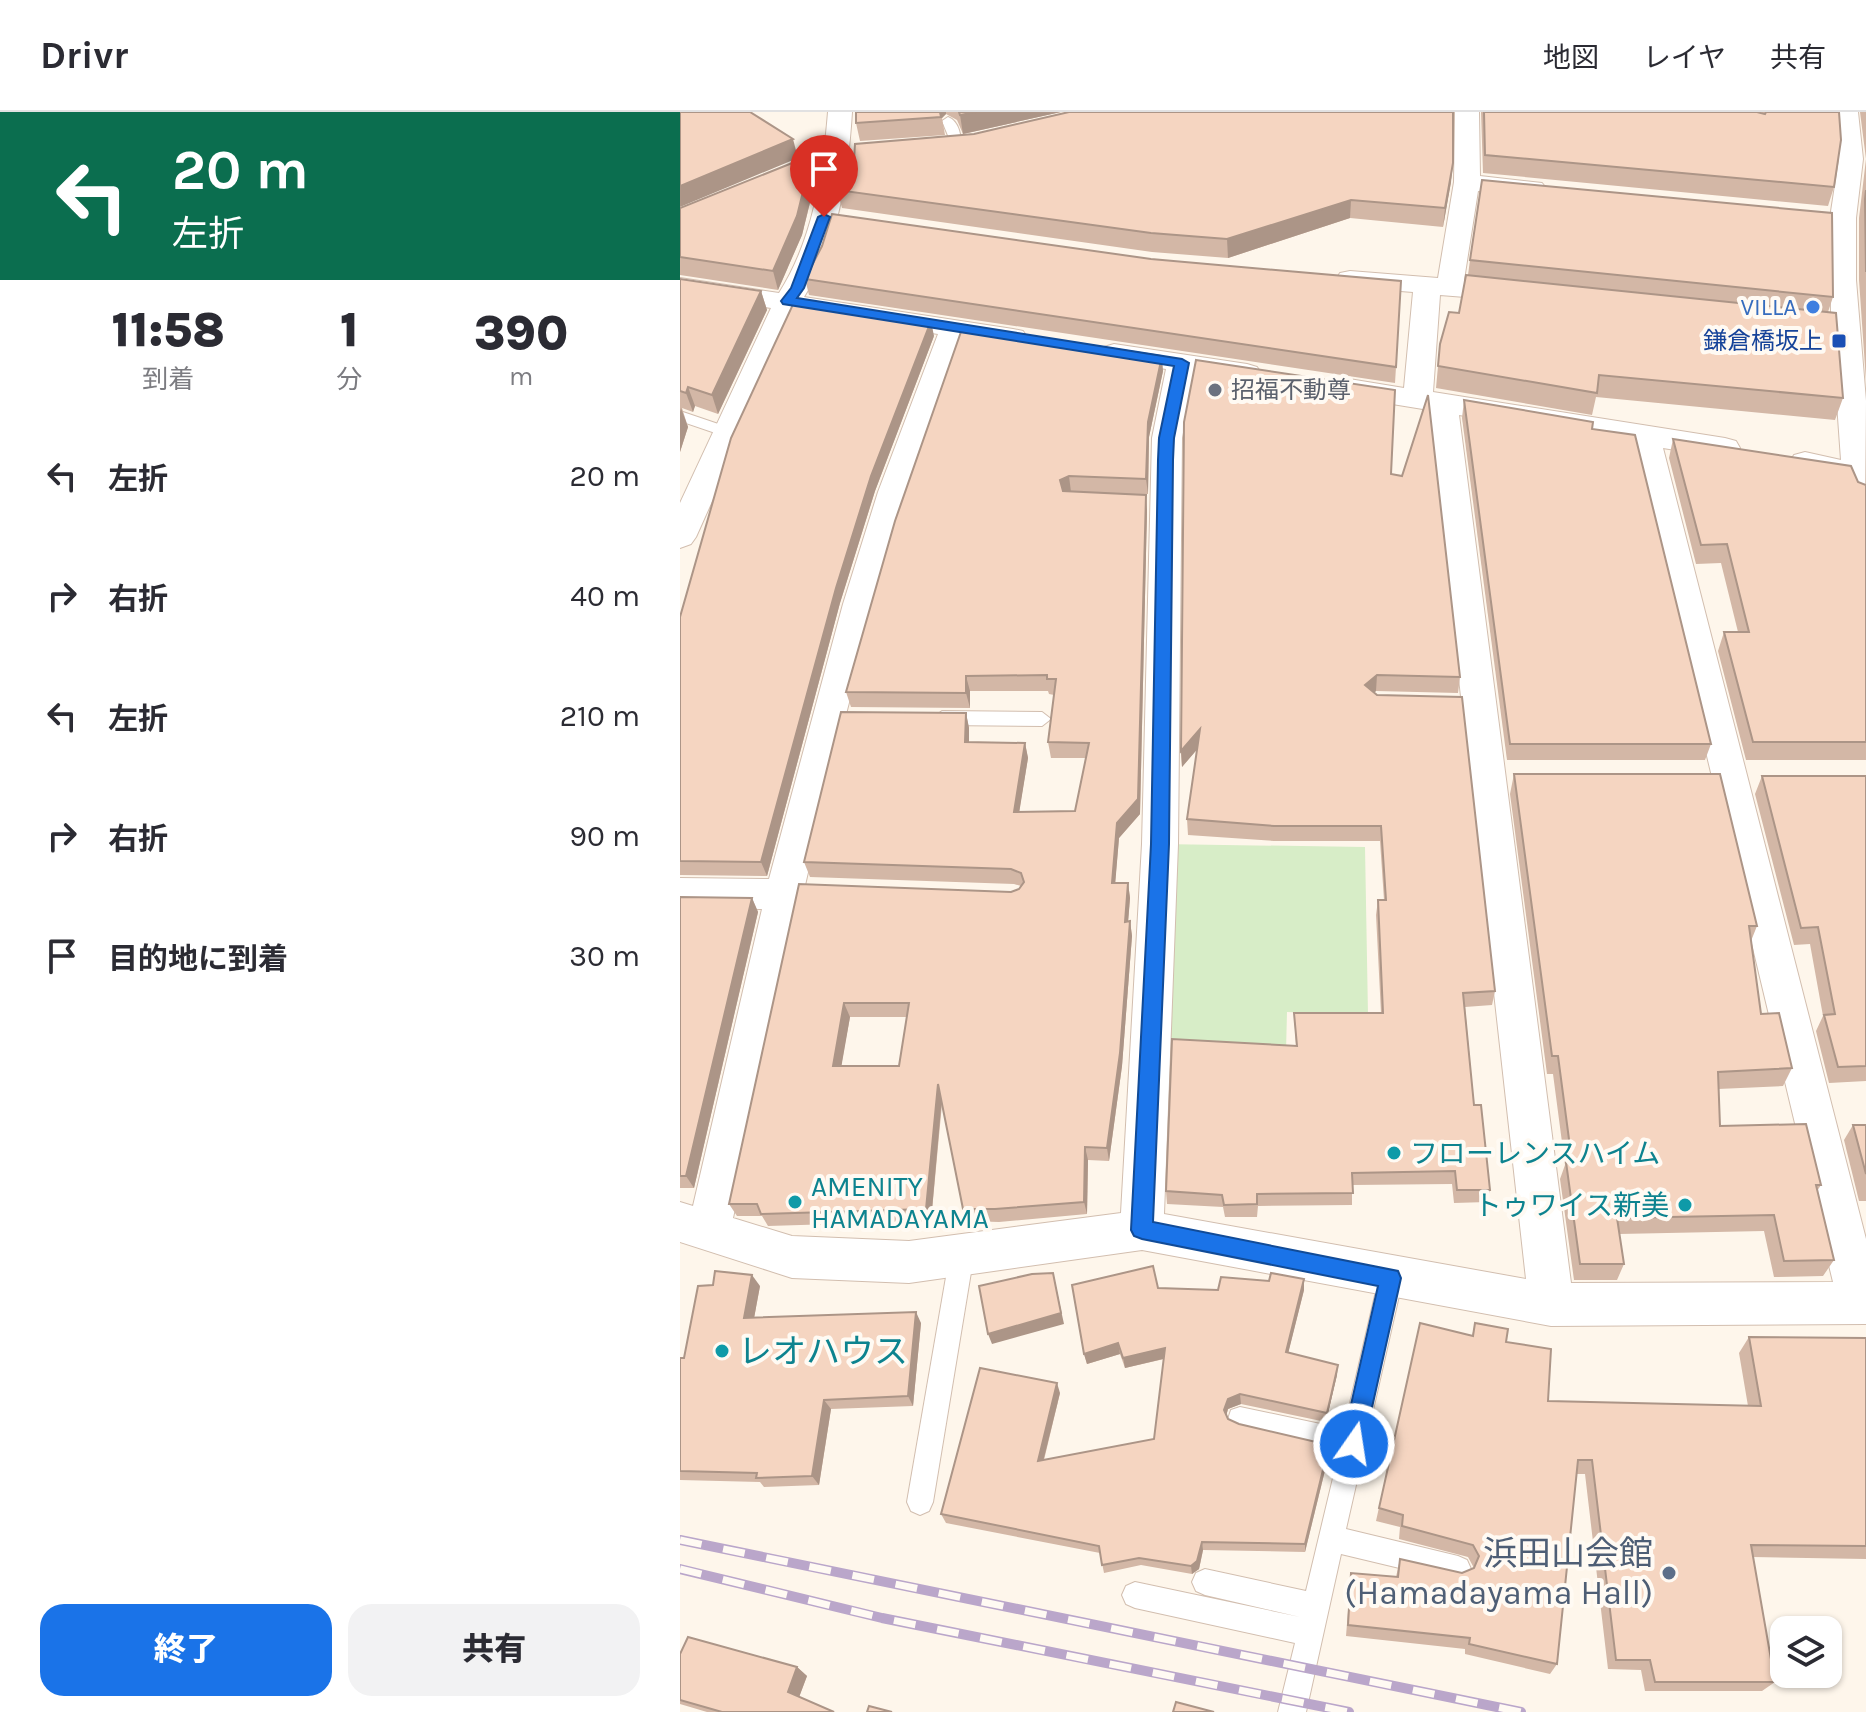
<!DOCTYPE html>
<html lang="ja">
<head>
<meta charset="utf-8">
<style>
	body { margin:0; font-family:Karla,"Noto Sans JP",sans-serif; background:#f2f2f3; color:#2b2b33; height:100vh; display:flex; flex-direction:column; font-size:30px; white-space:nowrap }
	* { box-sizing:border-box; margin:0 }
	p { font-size:26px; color:#7c7c81 }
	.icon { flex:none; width:44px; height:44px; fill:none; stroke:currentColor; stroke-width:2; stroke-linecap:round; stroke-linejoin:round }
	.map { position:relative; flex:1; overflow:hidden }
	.sheet { display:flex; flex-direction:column; background:#fff; width:680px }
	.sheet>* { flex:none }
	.hud { background:#0b6e4f; color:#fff; overflow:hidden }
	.fabs { position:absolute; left:1090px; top:1504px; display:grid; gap:16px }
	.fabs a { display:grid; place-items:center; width:72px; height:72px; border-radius:16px; background:#fff; box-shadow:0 2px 6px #0004; font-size:40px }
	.pin { position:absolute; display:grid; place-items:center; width:68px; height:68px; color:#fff; margin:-82px -34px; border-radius:50% 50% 50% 0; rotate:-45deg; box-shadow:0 0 8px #0007 }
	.pin .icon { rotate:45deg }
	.me { position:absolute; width:88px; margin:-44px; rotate:13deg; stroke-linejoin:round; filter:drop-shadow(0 0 6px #0008) }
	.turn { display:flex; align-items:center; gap:28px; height:168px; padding:0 40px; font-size:36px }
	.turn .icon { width:104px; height:104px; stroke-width:2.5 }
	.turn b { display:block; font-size:56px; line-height:68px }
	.eta { display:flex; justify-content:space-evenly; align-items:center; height:136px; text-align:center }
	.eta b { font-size:48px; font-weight:800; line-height:56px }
	.button { display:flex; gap:16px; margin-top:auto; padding:16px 40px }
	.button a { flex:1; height:92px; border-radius:24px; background:#1a73e8; color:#fff; font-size:32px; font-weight:800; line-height:92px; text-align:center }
	.button a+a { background:#f2f2f3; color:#2b2b33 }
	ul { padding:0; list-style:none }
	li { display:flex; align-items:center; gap:24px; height:120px; padding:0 40px }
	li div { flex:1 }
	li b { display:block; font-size:30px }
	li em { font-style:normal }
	header { display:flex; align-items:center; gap:48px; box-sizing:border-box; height:112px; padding:0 40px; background:#fff; border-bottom:2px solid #e1e1e2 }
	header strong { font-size:38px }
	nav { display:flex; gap:44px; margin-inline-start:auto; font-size:28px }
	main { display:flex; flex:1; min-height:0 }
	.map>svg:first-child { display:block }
</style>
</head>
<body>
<header>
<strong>Drivr</strong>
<nav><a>地図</a><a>レイヤ</a><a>共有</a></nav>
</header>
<main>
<section class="sheet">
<div class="hud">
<div class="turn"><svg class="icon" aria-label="left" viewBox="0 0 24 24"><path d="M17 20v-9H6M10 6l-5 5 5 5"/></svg><div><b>20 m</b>左折</div></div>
</div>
<div class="eta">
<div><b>11:58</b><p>到着</p></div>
<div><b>1</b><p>分</p></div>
<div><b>390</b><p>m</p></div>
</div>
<ul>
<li><svg class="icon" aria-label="left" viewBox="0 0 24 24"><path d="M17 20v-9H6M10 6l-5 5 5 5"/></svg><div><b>左折</b></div><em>20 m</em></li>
<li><svg class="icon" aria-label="right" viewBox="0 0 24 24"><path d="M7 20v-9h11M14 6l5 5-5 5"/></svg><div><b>右折</b></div><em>40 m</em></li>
<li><svg class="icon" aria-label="left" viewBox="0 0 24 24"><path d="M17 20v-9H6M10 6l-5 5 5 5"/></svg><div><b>左折</b></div><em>210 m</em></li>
<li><svg class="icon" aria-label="right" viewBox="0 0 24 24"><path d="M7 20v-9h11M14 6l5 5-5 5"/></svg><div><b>右折</b></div><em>90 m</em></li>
<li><svg class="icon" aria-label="arrive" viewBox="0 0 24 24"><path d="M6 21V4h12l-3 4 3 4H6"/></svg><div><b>目的地に到着</b></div><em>30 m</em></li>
</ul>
<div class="button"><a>終了</a><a>共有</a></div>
</section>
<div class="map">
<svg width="1186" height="1600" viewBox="0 0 1186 1600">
	<rect width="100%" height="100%" fill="#fef6eb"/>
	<path fill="#d7edc7" d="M480 732 685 735 688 903 607 900 606 940 481 935Z"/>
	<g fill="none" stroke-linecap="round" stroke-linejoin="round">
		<g stroke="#d2beaf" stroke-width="2">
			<g id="lane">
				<path d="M268 5C279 9 283 26 279 36L268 33 269 26 262 9Z"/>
				<path d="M0 299 53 317 55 320 47 325 0 309Z"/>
				<path d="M262 599 362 600 371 607 362 614 262 613 253 606Z"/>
				<path d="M282 1131 290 1134 294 1142 253 1390 249 1399 240 1403 231 1399 227 1390 270 1142 274 1134Z"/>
				<path d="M711 1155 719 1158 723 1166 666 1417 778 1444 787 1448 791 1457 787 1466 778 1470 661 1442 626 1600H598L615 1531 455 1496 446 1492 442 1483 446 1474 455 1470 620 1505 525 1483 516 1479 512 1470 516 1461 525 1457 626 1479 659 1341 560 1319 551 1316 548 1307 551 1298 560 1295 664 1317 699 1166 703 1158Z"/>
			</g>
		</g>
		<g stroke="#d2beaf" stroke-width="2">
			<g id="street">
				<path d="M148 0H172C168 63 159 130 124 185L333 217 343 219 347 225 343 231 333 233 284 226C253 314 221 401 196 491 138 694 98 900 53 1106L112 1124 229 1129 441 1101 462 732 472 326 486 257 424 247 420 241 424 235 434 232 567 252 577 255 581 261 577 267 567 270 514 262 502 326 498 732 484 1102 846 1167 749 298 663 284 653 281 649 275 653 269 663 266 724 276 733 180 670 175 660 173 656 167 660 161 670 159 758 166 774 70 775 0H799L800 64 862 71 866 76 862 81 853 84 798 79 784 168 846 175 850 181 846 187 836 189 760 183 753 280 1045 326 1056 329 1060 336 1056 343 1045 346 983 336 1186 1127V1212L871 1214 462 1138 229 1171 112 1166 0 1130V1090L13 1094 82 797 0 796V766L89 767 163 492 198 380 258 222 117 200 16 425 11 432 0 436V391L91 196 0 182V166L99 181C133 128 143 61 148 0ZM779 303 952 331 1153 1170 891 1171Z"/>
				<path d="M1154 0H1178L1183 47 1176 106V168L1186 289 1185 391 1174 388 1165 369 1114 357 1110 350 1114 343 1125 340 1161 348 1152 220 1094 213 1090 207 1094 201 1104 199 1151 203 1150 106 1159 47Z"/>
			</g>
		</g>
		<use href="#lane" fill="#fff" fill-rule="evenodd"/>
		<use href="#street" fill="#fff" fill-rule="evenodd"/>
		<g stroke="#baa6ca" stroke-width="10">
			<g id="rail">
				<path d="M0 1428 841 1600"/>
				<path d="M0 1457 202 1506 669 1600"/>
			</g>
		</g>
		<use href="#rail" stroke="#fffaf3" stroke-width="7" stroke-dasharray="22" stroke-linecap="butt"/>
	</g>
	<g fill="#d3b7a6" fill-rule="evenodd">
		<path d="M176 0H381L283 22 277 8 266 2 262 6 265 23 180 29 176 11Z"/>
		<path d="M801 0H1077L1082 1V0H1159L1154 75 1148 94 803 61Z"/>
		<path d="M1180 0H1186V269L1179 168V106L1186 47Z"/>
		<path d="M294 22 771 70 763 115 670 106 548 146 472 140 162 96 157 78 173 64Z"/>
		<path d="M137 62 122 123 98 178 0 163V96Z"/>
		<path d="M790 148 1153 185 1148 200 788 163Z"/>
		<path d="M0 167 81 179 87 198 38 302 15 294 13 300 2 296 8 315 0 340Z"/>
		<path d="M125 167 716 255 715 271 129 183Z"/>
		<path d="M254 224 195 379 160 491 87 764 0 763V505Z"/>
		<path d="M760 232 1163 286 1155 308 916 285 912 303 756 276Z"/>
		<path d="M483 259 469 325 468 382H453L467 398 460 702 439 726 435 771H448L450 786 448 809H450L452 824 442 954 429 1049 408 1048 407 1102 319 1110 287 1109 283 1097 262 992 251 1109 88 1114 82 1104H57L49 1092 119 772 331 780 339 777 341 774 334 772 130 765 124 750 286 601 289 616V630L345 631 348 646 339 700 395 699 406 646H371L368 630 374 583 369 582 368 579H290V596L171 595 166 580ZM170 905H227L219 954H161Z"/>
		<path d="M784 288 912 317 1031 632 1025 648H827L782 306Z"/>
		<path d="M993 327 1186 373V648H1066L1038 539 1044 520H1058L1041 451 1016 452 989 346Z"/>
		<path d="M711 362 780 565 778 581 696 579 694 581 815 879 812 893 785 895 794 993 810 1078 807 1090 774 1091 772 1072 672 1073V1093L578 1094 577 1105H545L543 1095 487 1092 486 1079 616 934 614 901H701L696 803 698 788H704L700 729H594L508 723 507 707 517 637 502 655 501 639Z"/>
		<path d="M834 662 1077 814 1071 829 1081 902 1112 956 1103 974 1038 977 1040 1014 1141 1073 1137 1079 1154 1148 1143 1164 1094 1165 1084 1119 939 1122 944 1152 937 1168H894L880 1067 885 1053 873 962H867L830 682Z"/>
		<path d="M1082 664H1186V969L1149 971 1136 919 1143 904 1130 832 1114 833 1075 682Z"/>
		<path d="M0 785 72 786 78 800 14 1076H0Z"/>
		<path d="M1173 1013H1186V1089H1179L1164 1028Z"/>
		<path d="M624 1167V1178L608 1241 657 1263 646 1310 561 1292 548 1297 546 1304 548 1307 559 1312 649 1333V1342L625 1440 523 1438 519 1457 512 1462 461 1453 424 1461 420 1441 266 1411 261 1402 380 1281 364 1348 474 1327 484 1247 445 1256 440 1242 407 1252 404 1242 478 1176 538 1178 589 1169Z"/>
		<path d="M80 1174 74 1206 241 1211 233 1294 151 1297 139 1373 84 1375 80 1370 0 1368V1246H4Z"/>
		<path d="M740 1211 792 1224 795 1211 826 1230 868 1289 1068 1294 1059 1241 1069 1225 1186 1226V1447L1073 1445 1095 1570 1082 1579H965L961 1558 928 1557 905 1362H896L877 1552 870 1562 785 1542V1537L666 1524 671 1461 716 1465 720 1447 782 1461 794 1456 788 1445 719 1427 720 1415 696 1409Z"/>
		<path d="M0 1542 117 1555 127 1564 119 1585 154 1600H27L0 1592Z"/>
	</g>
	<g fill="#ac9587">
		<path d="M258 0H266V2L262 6Z"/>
		<path d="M296 0H381L283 22 280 3Z"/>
		<path d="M113 27 118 46 0 95V74Z"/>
		<path d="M132 43 137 62 122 123 98 178 93 159Z"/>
		<path d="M773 51 771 70 763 115 765 96Z"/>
		<path d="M671 88 670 106 548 146 547 127Z"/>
		<path d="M81 179 87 198 38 302 32 283Z"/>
		<path d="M251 209 254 224 195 379 160 491 87 764 81 750 156 476 191 364Z"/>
		<path d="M482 244 483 259 469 325 468 382 466 367 468 310Z"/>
		<path d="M8 275 15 294 13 300 6 281Z"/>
		<path d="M1 296 8 315 0 340V300Z"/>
		<path d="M389 364 391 380 382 384 380 368Z"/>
		<path d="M466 383 467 398 460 702 439 726 434 786 432 771 437 711Z"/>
		<path d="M697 563 696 579 684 589 685 573Z"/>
		<path d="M286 564 290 579V596L286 581Z"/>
		<path d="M286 601 289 616V645L285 630Z"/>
		<path d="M520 617 521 633 502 655 501 639Z"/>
		<path d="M345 631 348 646 337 714 334 700Z"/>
		<path d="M448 771 450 786 447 824 445 810Z"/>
		<path d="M72 786 78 800 14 1076 6 1064Z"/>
		<path d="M450 809 452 824 442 954 429 1049 427 1036Z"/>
		<path d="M164 891 170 905 159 968 153 954Z"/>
		<path d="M258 972 262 985 251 1109 246 1097Z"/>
		<path d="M405 1035 408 1048 407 1102 404 1090Z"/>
		<path d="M373 1161 384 1212 312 1232 308 1222Z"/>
		<path d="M72 1163 80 1174 72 1217 64 1206Z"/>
		<path d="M624 1167V1178L606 1250V1240Z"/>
		<path d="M236 1200 241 1211 233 1294 228 1284Z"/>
		<path d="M438 1231 440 1242 407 1252 404 1242Z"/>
		<path d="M485 1236 487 1246 445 1256 443 1246Z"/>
		<path d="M658 1253 657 1263 646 1310 647 1301Z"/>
		<path d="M377 1271 380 1281 361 1358 358 1349Z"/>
		<path d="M560 1282 561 1292 548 1297 545 1308 544 1298 548 1287Z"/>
		<path d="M144 1288 151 1297 139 1373 132 1364Z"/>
		<path d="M649 1333V1342L625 1440V1432Z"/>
		<path d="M522 1430 523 1438 519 1457 512 1462 511 1454Z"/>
		<path d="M117 1555 127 1564 118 1588 108 1580Z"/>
	</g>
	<g fill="#f5d5c1" stroke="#ac9587" stroke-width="2" fill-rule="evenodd">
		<path d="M0 0H70L113 27 0 74Z"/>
		<path d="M176 0H260L261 5 176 11Z"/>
		<path d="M279 0H296L280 3Z"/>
		<path d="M389 0H773V51L765 96 671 88 547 127 471 121 157 78 161 57 173 64 175 32 294 22Z"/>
		<path d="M804 0H1077L1085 2 1086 0H1159L1161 28 1154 75 805 43Z"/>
		<path d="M132 43 117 104 93 159 0 145V96Z"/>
		<path d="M802 68 1152 101 1153 185 790 148Z"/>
		<path d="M1186 78V160L1185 87Z"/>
		<path d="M152 102 471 147 721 169 716 255 125 167 142 134Z"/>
		<path d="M786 163 1156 201 1163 286 919 263 917 281 758 254 760 232 769 200 779 201Z"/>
		<path d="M0 167 81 179 32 283 8 275 6 281 0 279Z"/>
		<path d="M115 188 251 209 191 364 156 476 81 750 0 749V505L51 326Z"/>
		<path d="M283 214 482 244 468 310 466 367 389 364 380 368 383 379 466 383 458 687 437 711 432 771H448L445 810 450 809 440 941 427 1036 405 1035 404 1090 315 1097H283L258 972 246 1097 81 1102 77 1092H49L119 772 331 780 339 777 344 770 341 761 331 757 124 750 161 600 286 601 285 630 345 631 334 700 395 699 409 631 368 630 376 567H367V563L286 564V581L166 580 215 409ZM164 891H229L219 954H153Z"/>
		<path d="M516 248 715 278 711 362 722 364 748 283 780 565 697 563 685 573 697 583 782 585 815 879 783 881 794 993H801L810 1078H777L775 1059 672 1061 673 1081 577 1082V1092L544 1093 542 1083 486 1079 492 927 617 934 614 901H703L698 788H706L701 714H594L507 707 520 617 501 639 504 310Z"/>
		<path d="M784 288 913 310 912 317 955 323 1031 632H830Z"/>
		<path d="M993 327 1171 354 1178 370 1186 373V630H1073L1044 520H1069L1047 432 1021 433Z"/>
		<path d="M834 662H1040L1077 814H1069L1081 902 1099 901 1112 956 1038 960 1040 1014 1126 1012 1141 1073H1136L1154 1148 1104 1149 1094 1103 937 1106 944 1152H900L886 1050H892L878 944H872Z"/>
		<path d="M1082 664H1186V954L1158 955 1144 903 1155 902 1138 815 1121 816Z"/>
		<path d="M0 785 72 786 6 1064H0Z"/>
		<path d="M1173 1013H1186V1062Z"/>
		<path d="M473 1154 478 1176 538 1178 541 1165 589 1169 591 1161 624 1167 606 1240 658 1253 647 1301 560 1282 548 1287 544 1298 548 1307 559 1312 649 1333 625 1432 522 1430 517 1449 511 1454 459 1446 422 1453 419 1434 261 1402 300 1256 377 1271 358 1349 474 1327 485 1236 443 1246 438 1231 404 1242 392 1173Z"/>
		<path d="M35 1159 72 1163 64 1206 236 1200 228 1284 144 1288 132 1364 76 1366 77 1361 0 1359V1246H4L18 1174 33 1173Z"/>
		<path d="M373 1161 381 1201 308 1222 299 1174 352 1162Z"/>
		<path d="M740 1211 793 1224 795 1211 828 1217 826 1230 871 1237 868 1289 1081 1294 1069 1225 1186 1226V1434L1071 1433 1095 1570H975L970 1548H936L912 1348H898L877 1552 789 1532 790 1526 668 1513 671 1461 718 1465 720 1447 782 1461 794 1456 799 1444 793 1433 722 1414 723 1403 699 1396Z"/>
		<path d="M8 1525 117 1555 108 1580 154 1600H42L0 1588V1542Z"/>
		<path d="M496 1590 534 1600H493Z"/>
		<path d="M189 1594 212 1600H187Z"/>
	</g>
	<path fill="#1a73e8" stroke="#114b97" stroke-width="2" d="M144 102 150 105 124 176 117 186 502 247 509 251 494 326 493 348 489 732 473 1110 718 1159 721 1166 682 1340 674 1344 666 1340 662 1332 698 1174 462 1127 454 1124 451 1118 471 732 478 348 479 326 494 254 103 192 101 189 111 176 138 105Z"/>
	<circle fill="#3f7fe0" stroke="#fffaf3" stroke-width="3" cx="1133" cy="195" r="8"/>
	<rect fill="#1a4fb4" stroke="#fffaf3" stroke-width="3" x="1151" y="221" width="16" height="16" rx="4"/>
	<circle fill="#6b7280" stroke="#fffaf3" stroke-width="3" cx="535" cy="278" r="8"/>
	<g fill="#0f9aa8" stroke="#fffaf3" stroke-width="3">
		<circle cx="714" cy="1041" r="8"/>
		<circle cx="115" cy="1090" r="8"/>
		<circle cx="1005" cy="1093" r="8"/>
		<circle cx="42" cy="1239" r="8"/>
	</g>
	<circle fill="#5c6f8a" stroke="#fffaf3" stroke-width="3" cx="989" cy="1461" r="8"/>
	<g text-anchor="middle" stroke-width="8" stroke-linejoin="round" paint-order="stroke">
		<g font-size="24" fill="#366cbe" stroke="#fffaf3" text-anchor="end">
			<text x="1117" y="203">VILLA</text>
		</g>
		<g font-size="24" fill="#164399" stroke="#fffaf3" text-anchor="end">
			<text x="1143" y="237">鎌倉橋坂上</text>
		</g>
		<g font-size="24" fill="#5b616d" stroke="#fffaf3" text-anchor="start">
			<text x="551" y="286">招福不動尊</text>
		</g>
		<g font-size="28" fill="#0d838f" stroke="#fffaf3" text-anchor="start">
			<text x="730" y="1051">フローレンスハイム</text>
			<text x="131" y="1084">AMENITY<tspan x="131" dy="32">HAMADAYAMA</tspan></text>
			<text x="989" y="1103" text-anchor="end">トゥワイス新美</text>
		</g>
		<g font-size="34" fill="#0d838f" stroke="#fffaf3" text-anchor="start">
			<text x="58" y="1251">レオハウス</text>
		</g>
		<g font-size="34" fill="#4e5e75" stroke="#fffaf3" text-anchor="end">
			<text x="973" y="1453">浜田山会館<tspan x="973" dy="39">(Hamadayama Hall)</tspan></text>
		</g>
	</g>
</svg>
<div class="fabs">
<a><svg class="icon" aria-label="layers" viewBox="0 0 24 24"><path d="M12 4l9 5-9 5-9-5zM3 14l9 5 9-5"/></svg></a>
</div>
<div class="pin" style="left:144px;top:105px;background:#d93025"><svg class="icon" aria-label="arrive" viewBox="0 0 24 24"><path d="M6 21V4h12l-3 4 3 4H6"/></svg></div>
<svg class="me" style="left:674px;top:1332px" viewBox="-20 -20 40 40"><circle r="17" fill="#1a73e8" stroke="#fff" stroke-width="3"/><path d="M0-11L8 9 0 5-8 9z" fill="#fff"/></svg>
</div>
</main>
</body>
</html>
